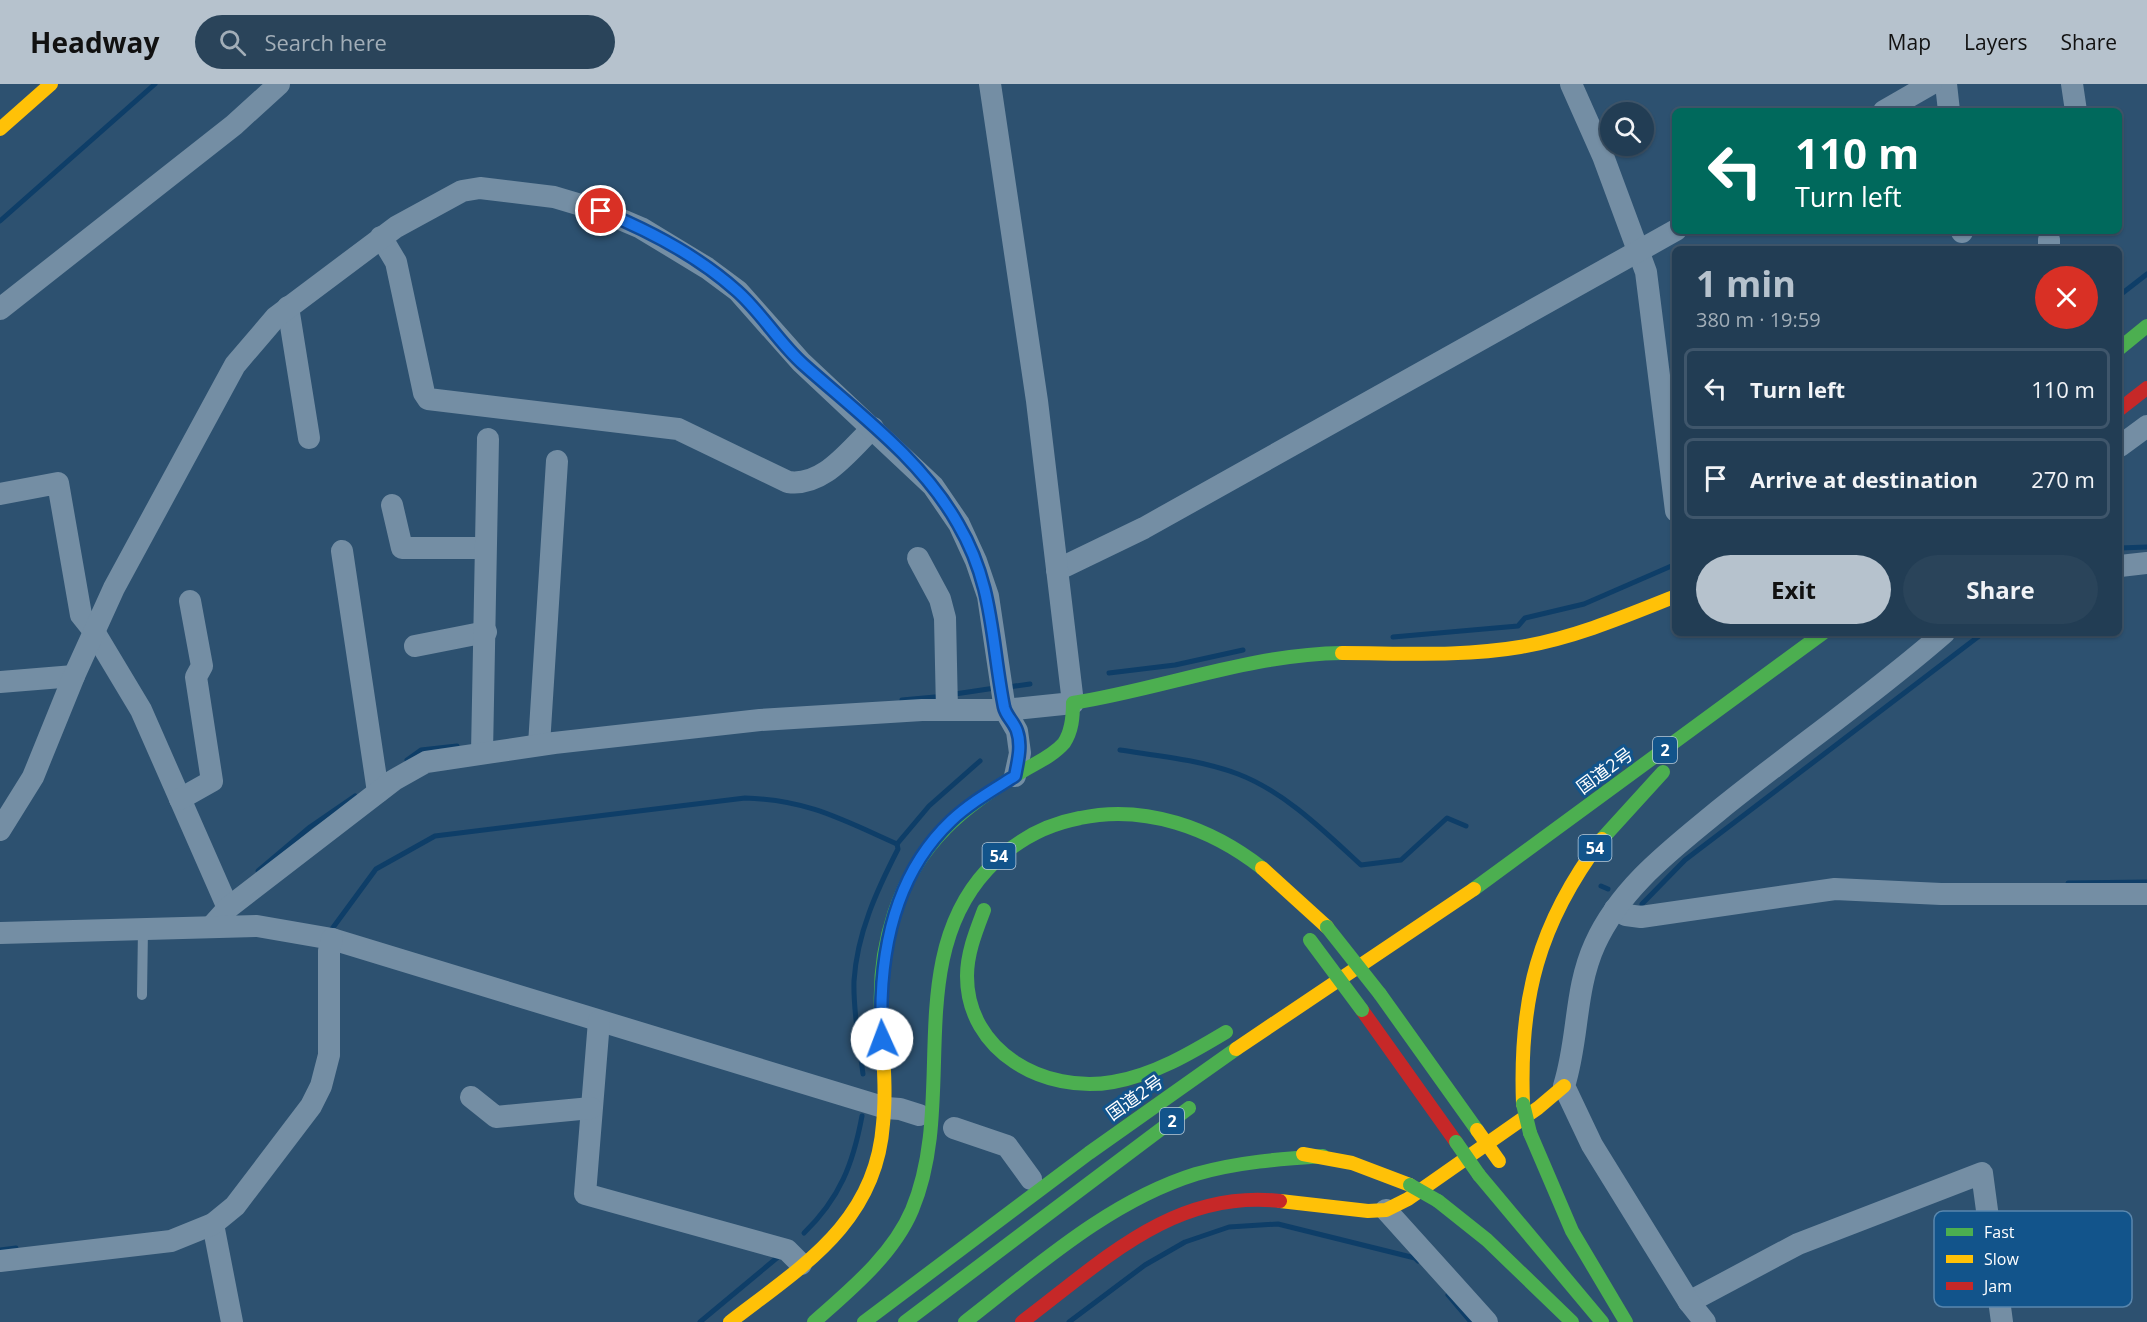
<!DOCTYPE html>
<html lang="en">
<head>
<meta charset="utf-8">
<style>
	body { margin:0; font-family:"Open Sans","Noto Sans JP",sans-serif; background:#2a445a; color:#f1f3f6; height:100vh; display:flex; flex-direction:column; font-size:22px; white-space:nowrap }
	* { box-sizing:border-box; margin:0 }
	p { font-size:20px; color:#a2aeb8 }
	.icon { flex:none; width:33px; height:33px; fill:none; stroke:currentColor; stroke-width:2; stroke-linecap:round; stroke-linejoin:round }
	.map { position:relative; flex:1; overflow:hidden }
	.drawer { position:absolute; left:1672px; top:162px; width:450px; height:390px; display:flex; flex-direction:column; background:#223d54; border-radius:9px; box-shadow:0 2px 4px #0004,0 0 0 2px #3f566b }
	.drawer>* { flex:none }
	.hud { position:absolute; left:1672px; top:24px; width:450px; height:126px; border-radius:9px; box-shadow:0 2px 4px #0004,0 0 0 2px #3f566b; background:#00695c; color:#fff; overflow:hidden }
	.controls { position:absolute; left:1600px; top:18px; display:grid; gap:12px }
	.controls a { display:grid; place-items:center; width:54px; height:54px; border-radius:50%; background:#223d54; box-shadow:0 2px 4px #0004,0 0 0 2px #3f566b; font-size:30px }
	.pin { position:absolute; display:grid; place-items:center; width:51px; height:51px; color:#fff; margin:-26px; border:3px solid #fff; border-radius:50%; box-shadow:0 2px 6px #0007 }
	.me { position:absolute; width:66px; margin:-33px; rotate:358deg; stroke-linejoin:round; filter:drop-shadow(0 0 4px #0008) }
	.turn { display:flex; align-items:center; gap:21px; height:126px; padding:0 24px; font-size:27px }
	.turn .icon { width:78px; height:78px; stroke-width:2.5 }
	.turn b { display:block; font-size:42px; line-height:51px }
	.round { display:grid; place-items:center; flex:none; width:63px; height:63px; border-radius:32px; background:#2a445a }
	.head { display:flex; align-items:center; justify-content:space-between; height:102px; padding:0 24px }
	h1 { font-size:36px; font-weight:700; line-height:45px; color:#b6c2cd }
	.cta { display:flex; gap:12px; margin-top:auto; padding:12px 24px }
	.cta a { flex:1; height:69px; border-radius:36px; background:#b6c2cd; color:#111; font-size:24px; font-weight:700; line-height:69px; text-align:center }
	.cta a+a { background:#2a445a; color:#f1f3f6 }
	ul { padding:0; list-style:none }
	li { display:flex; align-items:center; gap:18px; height:81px; margin:0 12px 9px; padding:0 12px; border:3px solid #3f566b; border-radius:9px }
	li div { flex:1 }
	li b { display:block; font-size:22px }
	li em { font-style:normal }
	header { display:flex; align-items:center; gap:36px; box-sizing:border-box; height:84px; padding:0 30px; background:#b6c2cd; color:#111 }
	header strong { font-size:28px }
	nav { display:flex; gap:33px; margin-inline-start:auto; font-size:21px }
	.search { width:420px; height:54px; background:#2a445a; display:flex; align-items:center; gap:15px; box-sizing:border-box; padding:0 21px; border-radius:33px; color:#a2aeb8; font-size:22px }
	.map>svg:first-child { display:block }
</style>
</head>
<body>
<header>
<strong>Headway</strong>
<div class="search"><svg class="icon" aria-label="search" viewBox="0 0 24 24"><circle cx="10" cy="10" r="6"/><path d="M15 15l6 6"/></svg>Search here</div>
<nav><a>Map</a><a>Layers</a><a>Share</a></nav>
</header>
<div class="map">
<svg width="2147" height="1238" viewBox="0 0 2147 1238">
	<rect width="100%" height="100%" fill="#2d5170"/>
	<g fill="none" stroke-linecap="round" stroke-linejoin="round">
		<g stroke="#0e3e68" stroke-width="5">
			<path d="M0 137 155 0"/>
			<path d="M2120 211 2147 190"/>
			<path d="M2120 464 2147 463"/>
			<path d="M1393 553 1518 542 1525 534 1584 520 1676 480"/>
			<path d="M1109 589 1175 581 1243 566"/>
			<path d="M1008 603 1030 600"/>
			<path d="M955 610 995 604"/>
			<path d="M902 616 935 613"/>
			<path d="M1120 666C1159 672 1201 676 1238 690 1285 708 1324 747 1361 781L1401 776 1447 734 1466 742"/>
			<path d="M407 676 421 666 457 662"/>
			<path d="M258 787 310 743 355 712"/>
			<path d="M2068 799 2147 798"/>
			<path d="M1601 802 1608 805"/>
			<path d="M1642 820 1685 776 1983 549"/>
			<path d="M329 849 376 785 435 752 745 714C808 716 841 735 897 760L929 722 980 677"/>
			<path d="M863 990C859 959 853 927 854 897 857 849 877 806 898 765L897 760"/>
			<path d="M804 1149C840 1114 853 1080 862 1032"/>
			<path d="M0 1166 16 1164"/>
			<path d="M1448 1211 1471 1238"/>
			<path d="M700 1238 778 1173"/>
			<path d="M1069 1238 1145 1181 1185 1158 1229 1143 1278 1140 1415 1174 1418 1177"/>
		</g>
		<path stroke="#748ea4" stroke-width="10" d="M142 911 143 845"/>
		<g stroke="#748ea4" stroke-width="22">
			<path d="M1571 0 1603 72 1646 188 1676 427"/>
			<path d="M1946 0 1949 27"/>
			<path d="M2072 0 2076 27"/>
			<path d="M1884 27 1931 0"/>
			<path d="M1962 147V148"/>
			<path d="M381 153 396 178 424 309 428 315 678 345 788 398C824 403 849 366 873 344"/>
			<path d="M2049 156V165"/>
			<path d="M288 223 309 354"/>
			<path d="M0 225 234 41 279 0"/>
			<path d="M2120 362 2147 342"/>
			<path d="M0 410 58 399 81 531 93 546 141 626 228 824"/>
			<path d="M392 421 402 464H484"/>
			<path d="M342 467 378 708"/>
			<path d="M918 474 940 515 945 534 947 626"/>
			<path d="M2120 482 2147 479"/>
			<path d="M1057 486 1144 444 1676 146"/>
			<path d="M415 562 486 548"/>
			<path d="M0 598 74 592"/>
			<path d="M539 661 557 377"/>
			<path d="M482 669 488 355"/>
			<path d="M180 715 212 697 196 593 202 582 190 517"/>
			<path d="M0 746 33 693 74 592 114 504 235 281 276 233 396 143 462 107 480 104 554 113 601 127 641 144 707 184 738 207 801 278 933 402 959 440 976 477 988 512 1005 626 1017 647 1020 669 1015 692"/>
			<path d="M1615 825 1626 831 1641 833 1835 805 1941 810H2147"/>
			<path d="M211 843 228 824 394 696 426 678 554 659 760 636 922 626H1005L1073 619 1037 317 990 0"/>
			<path d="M0 849 257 842 332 855 886 1024 900 1025 919 1031"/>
			<path d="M599 937 585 1110 787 1166 801 1180"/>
			<path d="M471 1013 496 1033 591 1024"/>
			<path d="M954 1044 1007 1062 1031 1095"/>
			<path d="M1386 1126 1487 1238"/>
			<path d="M213 1140 232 1238"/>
			<path d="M0 1177 171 1157 213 1140 235 1122 311 1022 321 1002 329 971V867L332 855"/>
			<path d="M1689 1218 1798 1160 1982 1089 2002 1238"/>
			<path d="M1705 1238 1689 1218 1592 1061 1564 1002C1579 955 1574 906 1595 860 1621 803 1671 766 1718 727 1792 667 1872 612 1944 549"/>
		</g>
		<g stroke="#4caf50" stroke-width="14">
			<path d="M2120 264 2147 242"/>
			<path d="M1602 755 1663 688"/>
			<path d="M1474 805 1823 549"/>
			<path d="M984 826C976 847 967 869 967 892 967 968 1045 1010 1113 998 1154 991 1191 969 1226 948"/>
			<path d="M1380 910 1477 1046"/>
			<path d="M881 927C878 862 898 792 945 745 966 723 992 706 1018 690 1033 680 1052 673 1064 659 1072 647 1073 633 1073 619 1162 605 1251 570 1342 569"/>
			<path d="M1530 1049 1572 1147 1626 1238"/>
			<path d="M1479 1091 1602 1238"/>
			<path d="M1438 1117 1487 1156 1572 1238"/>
			<path d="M814 1238C850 1206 893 1171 912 1126 958 1017 902 878 987 786 1012 759 1043 741 1080 734 1145 720 1211 744 1262 784"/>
			<path d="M864 1238 1089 1069 1236 965"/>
			<path d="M905 1238 1189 1024"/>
			<path d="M965 1238C1036 1183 1109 1117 1196 1090 1238 1078 1280 1075 1323 1072"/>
		</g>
		<g stroke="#ffc107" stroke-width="14">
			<path d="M0 45 51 0"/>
			<path d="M1342 569C1401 569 1462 573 1520 563 1574 554 1626 532 1676 512"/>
			<path d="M1262 784 1327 843"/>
			<path d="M1236 965 1474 805"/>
			<path d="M1523 1020C1519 915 1538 840 1602 755"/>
			<path d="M1303 1070 1352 1079 1410 1101"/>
			<path d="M1280 1117 1368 1127 1386 1126 1408 1115 1538 1024 1564 1002"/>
			<path d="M730 1238C801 1183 876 1139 883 1040 887 1003 882 964 881 927"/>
		</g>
		<g stroke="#c62828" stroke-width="14">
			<path d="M2120 325 2147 304"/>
			<path d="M1362 926 1456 1058"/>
			<path d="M1022 1238C1102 1178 1173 1105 1280 1117"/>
		</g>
		<g stroke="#4caf50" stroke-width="14">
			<path d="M1327 843 1380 910"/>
			<path d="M1310 856 1362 926"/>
			<path d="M1523 1020 1530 1049"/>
			<path d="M1456 1058 1479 1091"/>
			<path d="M1410 1101 1438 1117"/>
		</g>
		<path stroke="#ffc107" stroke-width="14" d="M1477 1046 1499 1077"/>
	</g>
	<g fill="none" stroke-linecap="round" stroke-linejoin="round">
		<g stroke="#114b97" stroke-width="15">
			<path id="route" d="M601 127C648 146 699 173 737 207 762 229 779 259 804 281 858 329 922 376 958 440 994 501 991 557 1004 623 1006 632 1014 638 1017 647 1022 661 1018 677 1015 692 993 706 970 719 951 737 891 794 878 876 882 955"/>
		</g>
		<use href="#route" stroke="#1a73e8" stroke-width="10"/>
	</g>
	<g text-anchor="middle" stroke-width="6" stroke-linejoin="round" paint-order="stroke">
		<g fill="#12548b" stroke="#b8ccdc" stroke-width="1.5">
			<rect x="1653" y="653" width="24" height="26" rx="4.5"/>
			<rect x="1578.5" y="751" width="33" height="26" rx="4.5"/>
			<rect x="982.5" y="759" width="33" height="26" rx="4.5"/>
			<rect x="1160" y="1024" width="24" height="26" rx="4.5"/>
		</g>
		<g font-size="16" font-weight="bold" fill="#fff">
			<text x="1665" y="672">2</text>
			<text x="1595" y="770">54</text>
			<text x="999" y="778">54</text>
			<text x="1172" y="1043">2</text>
		</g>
		<g font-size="18" fill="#fff" stroke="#12548b">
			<text transform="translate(1605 687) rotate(-36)" y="6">国道2号</text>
			<text transform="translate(1135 1014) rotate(-35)" y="6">国道2号</text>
		</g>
	</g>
	<rect x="1934" y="1127" width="198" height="96" rx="9" fill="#12548b" stroke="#5987ae" stroke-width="1.5"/>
	<rect x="1946" y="1144" width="27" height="8" fill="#4caf50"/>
	<rect x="1946" y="1171" width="27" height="8" fill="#ffc107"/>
	<rect x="1946" y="1198" width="27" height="8" fill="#c62828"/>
	<g font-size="16" fill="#fff">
		<text x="1984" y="1154">Fast</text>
		<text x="1984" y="1181">Slow</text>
		<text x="1984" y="1208">Jam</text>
	</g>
</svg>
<div class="controls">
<a><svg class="icon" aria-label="search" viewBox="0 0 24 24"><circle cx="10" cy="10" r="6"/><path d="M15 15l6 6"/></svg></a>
</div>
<div class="pin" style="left:601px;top:127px;background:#d93025"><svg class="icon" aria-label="arrive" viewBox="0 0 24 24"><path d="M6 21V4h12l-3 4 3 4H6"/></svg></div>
<svg class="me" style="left:882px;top:955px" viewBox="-20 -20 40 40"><circle r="19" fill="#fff"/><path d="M0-13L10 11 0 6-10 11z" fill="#1a73e8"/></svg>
<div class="hud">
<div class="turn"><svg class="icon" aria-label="left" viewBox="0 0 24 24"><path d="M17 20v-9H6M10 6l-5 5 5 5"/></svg><div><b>110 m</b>Turn left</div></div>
</div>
<section class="drawer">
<div class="head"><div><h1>1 min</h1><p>380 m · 19:59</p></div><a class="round" style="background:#d93025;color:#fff"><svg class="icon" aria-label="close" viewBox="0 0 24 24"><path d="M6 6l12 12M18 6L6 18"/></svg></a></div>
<ul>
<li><svg class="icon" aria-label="left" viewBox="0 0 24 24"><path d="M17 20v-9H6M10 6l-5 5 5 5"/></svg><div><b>Turn left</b></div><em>110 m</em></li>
<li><svg class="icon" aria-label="arrive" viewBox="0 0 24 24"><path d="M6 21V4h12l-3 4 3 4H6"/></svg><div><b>Arrive at destination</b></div><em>270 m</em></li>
</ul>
<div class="cta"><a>Exit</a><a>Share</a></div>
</section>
</div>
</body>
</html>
